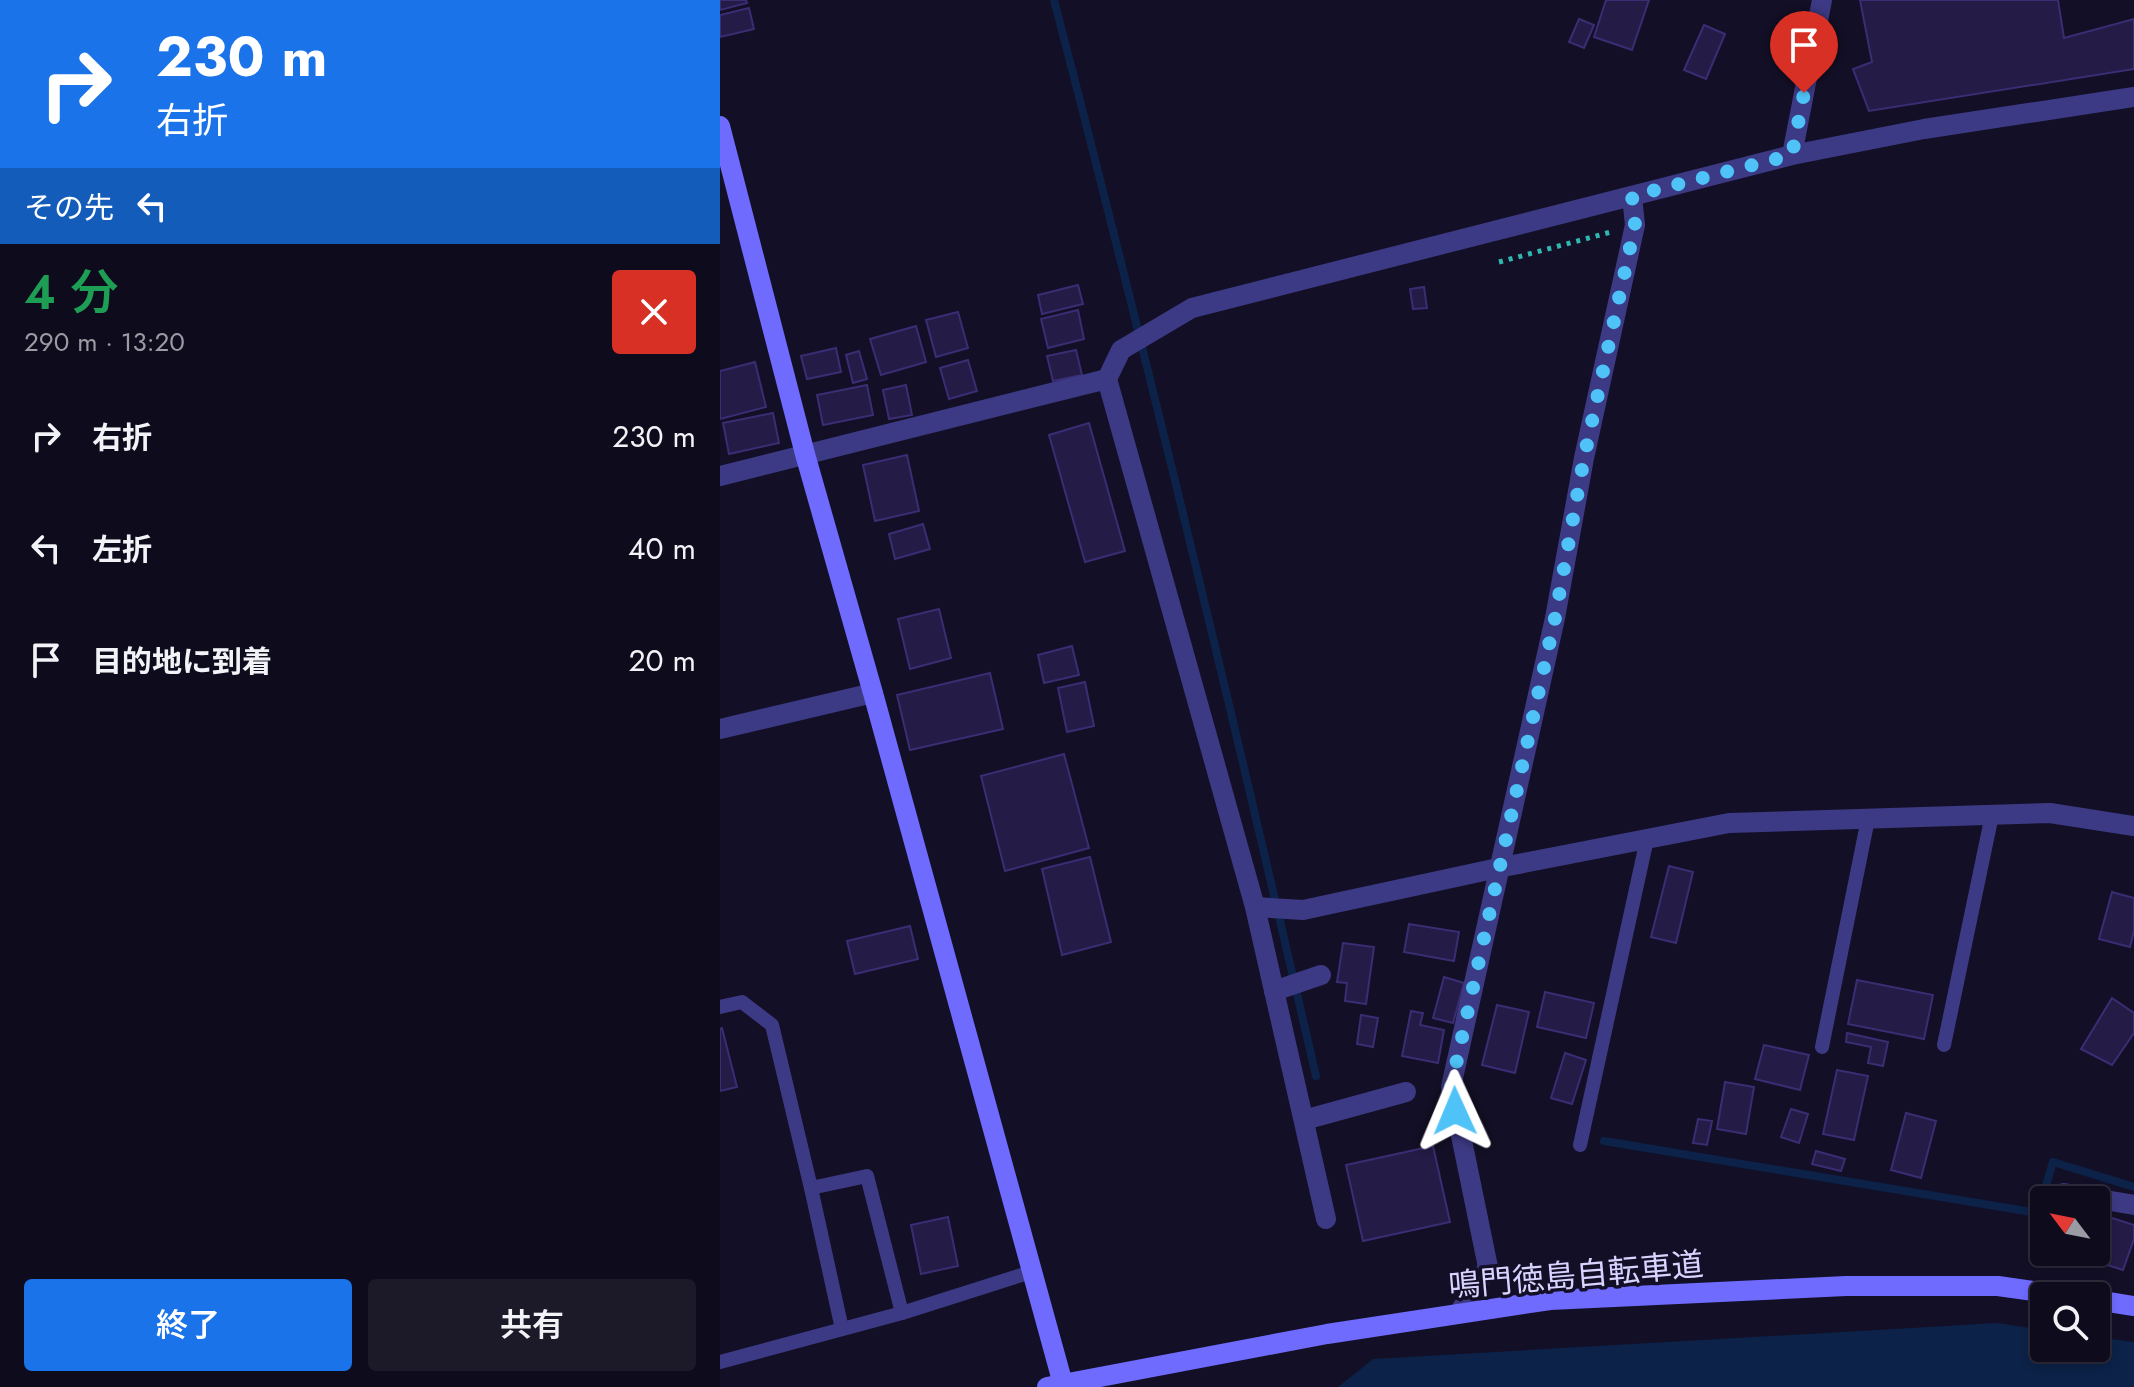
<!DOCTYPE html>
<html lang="ja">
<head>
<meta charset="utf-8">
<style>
	body { margin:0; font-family:Jost,"Noto Sans JP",sans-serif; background:#1c1929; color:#f1f3f6; height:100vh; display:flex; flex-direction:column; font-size:30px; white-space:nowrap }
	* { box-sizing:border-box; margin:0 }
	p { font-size:26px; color:#9b9ba3 }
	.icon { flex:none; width:44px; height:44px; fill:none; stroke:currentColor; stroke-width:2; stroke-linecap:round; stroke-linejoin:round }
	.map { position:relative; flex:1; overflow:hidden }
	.side { display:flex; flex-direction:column; background:#0e0b1c; width:720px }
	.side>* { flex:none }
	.top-card { background:#1a73e8; color:#fff; overflow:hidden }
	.needle { width:52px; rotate:302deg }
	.fabs { position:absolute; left:1310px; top:1186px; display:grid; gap:16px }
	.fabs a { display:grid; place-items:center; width:80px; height:80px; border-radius:8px; background:#0e0b1c; box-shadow:0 4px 12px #0003,0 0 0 2px #2e2b3b; font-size:40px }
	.pin { position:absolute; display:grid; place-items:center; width:68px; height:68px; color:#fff; margin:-82px -34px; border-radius:50% 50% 50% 0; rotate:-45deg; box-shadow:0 0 8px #0007 }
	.pin .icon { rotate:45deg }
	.me { position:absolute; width:88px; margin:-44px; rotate:359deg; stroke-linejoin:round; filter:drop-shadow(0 0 6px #0008) }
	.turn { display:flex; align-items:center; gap:28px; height:168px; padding:0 24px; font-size:36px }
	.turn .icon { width:104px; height:104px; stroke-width:2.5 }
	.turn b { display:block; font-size:56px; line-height:68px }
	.then { display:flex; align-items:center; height:76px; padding:0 24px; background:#0003; gap:16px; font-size:30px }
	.round { display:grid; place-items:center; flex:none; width:84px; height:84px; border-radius:8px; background:#1c1929 }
	.overview { display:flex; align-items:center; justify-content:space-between; height:136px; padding:0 24px }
	h1 { font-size:48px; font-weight:600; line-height:60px; color:#1e9e55 }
	.action { display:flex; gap:16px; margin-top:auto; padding:16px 24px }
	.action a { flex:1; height:92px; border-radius:8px; background:#1a73e8; color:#fff; font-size:32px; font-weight:600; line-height:92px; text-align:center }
	.action a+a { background:#1c1929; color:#f1f3f6 }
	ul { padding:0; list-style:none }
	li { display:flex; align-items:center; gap:24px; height:112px; padding:0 24px }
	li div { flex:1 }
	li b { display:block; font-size:30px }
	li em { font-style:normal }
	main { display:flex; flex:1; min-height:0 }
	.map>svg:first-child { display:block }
</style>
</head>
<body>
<main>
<section class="side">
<div class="top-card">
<div class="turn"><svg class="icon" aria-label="right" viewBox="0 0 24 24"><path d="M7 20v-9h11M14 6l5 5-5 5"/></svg><div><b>230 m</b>右折</div></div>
<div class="then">その先<svg class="icon" aria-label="left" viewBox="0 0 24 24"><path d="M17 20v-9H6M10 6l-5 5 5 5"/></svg></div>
</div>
<div class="overview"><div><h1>4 分</h1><p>290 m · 13:20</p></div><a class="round" style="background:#d93025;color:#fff"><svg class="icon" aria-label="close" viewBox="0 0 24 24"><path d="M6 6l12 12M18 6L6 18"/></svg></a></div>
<ul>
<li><svg class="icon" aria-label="right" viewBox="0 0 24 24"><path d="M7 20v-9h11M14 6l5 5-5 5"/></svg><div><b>右折</b></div><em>230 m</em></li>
<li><svg class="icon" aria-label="left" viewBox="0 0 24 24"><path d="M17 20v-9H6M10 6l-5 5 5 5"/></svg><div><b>左折</b></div><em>40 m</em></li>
<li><svg class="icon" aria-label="arrive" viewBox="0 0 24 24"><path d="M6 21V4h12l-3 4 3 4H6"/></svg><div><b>目的地に到着</b></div><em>20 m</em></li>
</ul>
<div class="action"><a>終了</a><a>共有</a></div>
</section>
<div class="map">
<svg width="1414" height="1387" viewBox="0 0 1414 1387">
	<rect width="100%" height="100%" fill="#130f26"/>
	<path fill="#0c2248" d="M1277 1323 1324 1330V1348H1376V1337L1414 1342V1387H618L653 1359Z"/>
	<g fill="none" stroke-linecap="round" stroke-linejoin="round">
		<g stroke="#0c2248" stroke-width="8">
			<path d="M334 0C427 357 513 716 596 1076"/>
			<path d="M884 1141 1318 1213 1333 1162 1414 1187"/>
		</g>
	</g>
	<g fill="#241b47" stroke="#3b2d73" stroke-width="2">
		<path d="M0 0H26L27 3 0 10Z"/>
		<path d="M886 0H929L912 50 874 37Z"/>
		<path d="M1140 0H1338L1344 38 1414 19V69L1149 111 1133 69 1152 62Z"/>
		<path d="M29 8 34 29 0 37V15Z"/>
		<path d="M859 19 874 25 864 48 849 42Z"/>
		<path d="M984 25 1005 34 986 79 964 70Z"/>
		<path d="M358 285 363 304 322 314 318 295Z"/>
		<path d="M704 287 707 308 693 309 690 289Z"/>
		<path d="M358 310 364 339 328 348 321 319Z"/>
		<path d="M238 312 248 348 216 357 206 320Z"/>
		<path d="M196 326 206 362 161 375 150 339Z"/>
		<path d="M116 348 121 372 87 379 81 356Z"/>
		<path d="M356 350 362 375 333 381 327 356Z"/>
		<path d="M139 351 147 379 133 383 126 355Z"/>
		<path d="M248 360 257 391 229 399 220 368Z"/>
		<path d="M35 362 46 407 0 419V371Z"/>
		<path d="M147 385 153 415 103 425 97 395Z"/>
		<path d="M186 385 192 415 169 419 163 390Z"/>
		<path d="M53 413 59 443 9 454 3 423Z"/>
		<path d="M369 423 405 551 365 562 329 435Z"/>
		<path d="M187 455 199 511 155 521 143 465Z"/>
		<path d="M203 524 210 549 175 559 169 534Z"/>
		<path d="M219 609 231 658 190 669 178 619Z"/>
		<path d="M352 646 359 675 324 683 318 655Z"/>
		<path d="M270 673 283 729 190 750 177 695Z"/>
		<path d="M365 682 374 726 347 732 338 688Z"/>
		<path d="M344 754 369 848 285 871 261 776Z"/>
		<path d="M370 857 391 942 342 955 322 869Z"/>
		<path d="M949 866 973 872 956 943 931 937Z"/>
		<path d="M1392 892 1414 898V931L1410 947 1379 939Z"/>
		<path d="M689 924 739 932 734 961 684 952Z"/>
		<path d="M190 926 198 959 135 974 127 941Z"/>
		<path d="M623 943 654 947 646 1004 625 1001 627 983 617 982Z"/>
		<path d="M724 977 744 983 733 1023 713 1018Z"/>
		<path d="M1137 980 1213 995 1204 1039 1128 1024Z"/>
		<path d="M825 992 874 1003 866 1038 817 1027Z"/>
		<path d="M1392 998 1414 1013V1033L1392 1065 1361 1049Z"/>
		<path d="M777 1005 809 1012 795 1073 762 1065Z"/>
		<path d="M691 1011 703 1013 700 1025 724 1030 718 1063 682 1056Z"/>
		<path d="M641 1015 658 1018 653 1047 637 1044Z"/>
		<path d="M2 1028 17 1087 0 1091V1029Z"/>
		<path d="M1127 1033 1168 1042 1163 1066 1148 1063 1151 1047 1126 1042Z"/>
		<path d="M1044 1045 1089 1055 1080 1090 1035 1079Z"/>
		<path d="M845 1053 866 1060 852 1104 831 1098Z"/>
		<path d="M1117 1070 1148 1076 1134 1140 1103 1134Z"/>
		<path d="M1005 1082 1034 1087 1026 1134 997 1129Z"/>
		<path d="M1071 1109 1088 1114 1079 1143 1061 1137Z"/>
		<path d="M1186 1113 1216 1121 1201 1178 1171 1170Z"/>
		<path d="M978 1119 992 1121 987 1145 973 1143Z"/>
		<path d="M713 1146 730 1222 643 1241 626 1165Z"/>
		<path d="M1096 1151 1125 1159 1121 1171 1092 1164Z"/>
		<path d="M228 1217 238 1266 201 1274 191 1225Z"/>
		<path d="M1389 1217 1414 1225V1239L1403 1270 1375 1261Z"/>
		<path d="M1324 1222V1252H1347L1343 1267 1314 1259Z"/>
	</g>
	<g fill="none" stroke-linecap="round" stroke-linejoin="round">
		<path stroke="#2fb8b0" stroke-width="5" stroke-dasharray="4 6" stroke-linecap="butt" d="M779 262 891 232"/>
		<g stroke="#3d3a85" stroke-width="14">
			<path d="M0 1007 22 1002 52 1025 91 1188 147 1176 182 1313"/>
			<path d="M1224 1045 1272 815"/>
			<path d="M1102 1047 1148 819"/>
			<path d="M860 1145 927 839"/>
			<path d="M91 1188 122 1329"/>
			<path d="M0 1362 182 1313 311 1272"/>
		</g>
		<g stroke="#3d3a85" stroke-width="20">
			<path d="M1072 155 1102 0"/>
			<path d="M387 379 535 907 606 1219"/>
			<path d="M0 476 387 379 401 350 472 308 1072 155 1204 129 1414 97"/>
			<path d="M0 729 153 693"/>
			<path d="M535 907 583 910 778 868 1009 823 1330 813 1414 826"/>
			<path d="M554 991 601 975"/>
			<path d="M584 1120 686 1092"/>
			<path d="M1344 1193 1414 1205"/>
			<path d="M739 1313 768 1267 731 1087 835 618 864 458 915 225 912 196"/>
		</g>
		<g stroke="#6f6bff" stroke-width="20">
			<path d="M0 126 85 454 153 693 343 1384"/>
			<path d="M1376 1300 1414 1306"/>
			<path d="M327 1387 607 1334 830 1300 1126 1286H1278L1347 1296"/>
		</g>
	</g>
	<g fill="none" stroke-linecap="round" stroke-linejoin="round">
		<path stroke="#4fc3f7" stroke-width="14" stroke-dasharray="0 25.2" d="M735 1111 731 1087 835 618 864 458 915 225 912 196 1072 155 1084 93"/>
	</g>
	<g text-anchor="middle" stroke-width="7" stroke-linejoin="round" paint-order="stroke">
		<g font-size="32" fill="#d9d4ff" stroke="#130f26">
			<text transform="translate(856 1275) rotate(-5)" y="11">鳴門徳島自転車道</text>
		</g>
	</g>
</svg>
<div class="fabs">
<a><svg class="needle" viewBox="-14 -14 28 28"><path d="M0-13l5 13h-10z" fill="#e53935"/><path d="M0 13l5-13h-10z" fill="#9b9ba3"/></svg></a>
<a><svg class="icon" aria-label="search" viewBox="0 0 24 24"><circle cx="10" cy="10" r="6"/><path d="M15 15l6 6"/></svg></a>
</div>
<div class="pin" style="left:1084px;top:93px;background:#d93025"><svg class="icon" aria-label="arrive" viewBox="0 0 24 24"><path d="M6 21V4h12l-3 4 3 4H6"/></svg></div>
<svg class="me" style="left:735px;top:1111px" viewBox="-20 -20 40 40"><path d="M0-17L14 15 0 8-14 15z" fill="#4fc3f7" stroke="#fff" stroke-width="4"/></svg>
</div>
</main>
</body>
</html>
